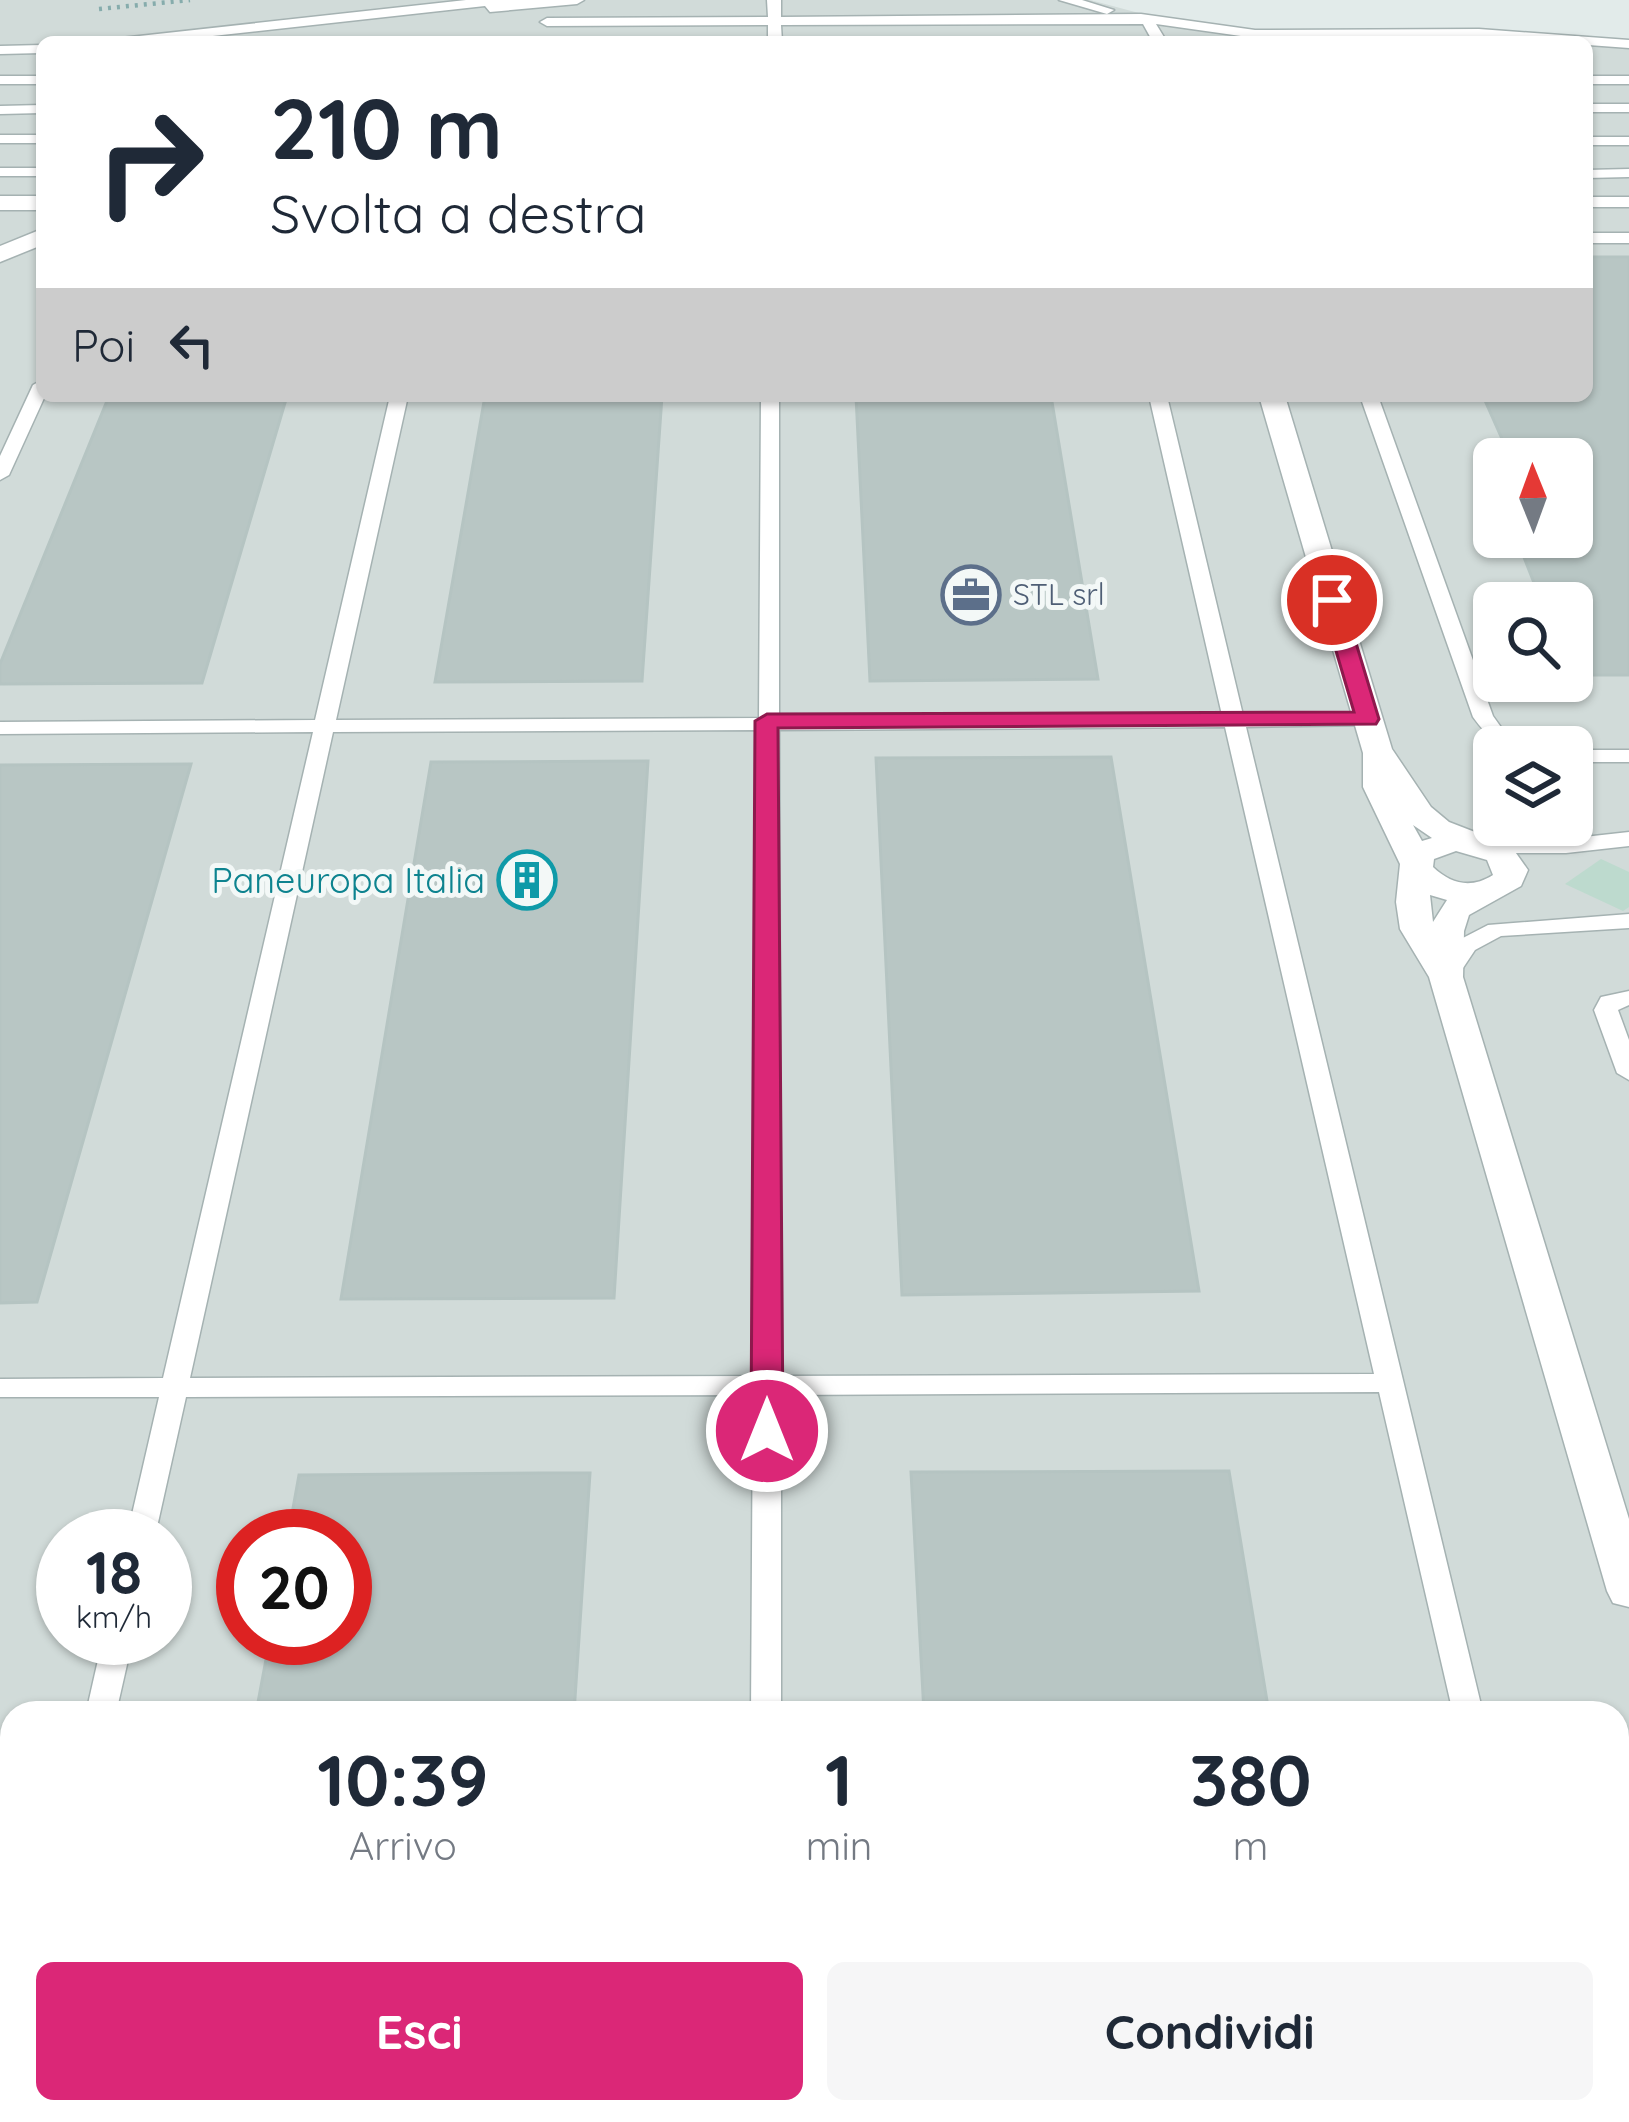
<!DOCTYPE html>
<html lang="it">
<head>
<meta charset="utf-8">
<style>
	body { margin:0; font-family:Quicksand,sans-serif; background:#f6f6f7; color:#1f2937; height:100vh; display:flex; flex-direction:column; font-size:45px; white-space:nowrap }
	* { box-sizing:border-box; margin:0 }
	p { font-size:39px; color:#747a83 }
	.icon { flex:none; width:66px; height:66px; fill:none; stroke:currentColor; stroke-width:2; stroke-linecap:round; stroke-linejoin:round }
	.map { position:relative; flex:1; overflow:hidden }
	.sheet { position:absolute; left:0px; top:1701px; width:1629px; height:423px; display:flex; flex-direction:column; background:#fff; border-radius:36px 36px 0 0; box-shadow:0 3px 9px #0004 }
	.sheet>* { flex:none }
	.hud { position:absolute; left:36px; top:36px; width:1557px; height:366px; border-radius:18px; box-shadow:0 3px 9px #0004; background:#fff; color:#1f2937; overflow:hidden }
	.needle { width:78px; rotate:359deg }
	.fabs { position:absolute; left:1473px; top:438px; display:grid; gap:24px }
	.fabs a { display:grid; place-items:center; width:120px; height:120px; border-radius:18px; background:#fff; box-shadow:0 3px 9px #0004; font-size:60px }
	.speed { position:absolute; left:36px; top:1509px; display:flex; gap:24px; font-size:60px; font-weight:700; text-align:center }
	.speed>* { display:grid; place-content:center; width:156px; height:156px; border-radius:50%; background:#fff; box-shadow:0 3px 9px #0004; line-height:1 }
	.speed small { font-size:30px; font-weight:400 }
	.speed .limit { border:18px solid #d22; background:#fff; color:#111 }
	.pin { position:absolute; display:grid; place-items:center; width:102px; height:102px; color:#fff; margin:-51px; border:6px solid #fff; border-radius:50%; box-shadow:0 3px 12px #0007 }
	.me { position:absolute; width:132px; margin:-66px; rotate:0deg; stroke-linejoin:round; filter:drop-shadow(0 0 9px #0008) }
	.turn { display:flex; align-items:center; gap:42px; height:252px; padding:0 36px; font-size:54px }
	.turn .icon { width:156px; height:156px; stroke-width:2.5 }
	.turn b { display:block; font-size:84px; line-height:102px }
	.then { display:flex; align-items:center; height:114px; padding:0 36px; background:#0003; gap:24px; font-size:45px }
	.eta { display:flex; justify-content:space-evenly; align-items:center; height:204px; text-align:center }
	.eta b { font-size:72px; font-weight:700; line-height:84px }
	.action { display:flex; gap:24px; margin-top:auto; padding:24px 36px }
	.action a { flex:1; height:138px; border-radius:18px; background:#db2777; color:#fff; font-size:48px; font-weight:700; line-height:138px; text-align:center }
	.action a+a { background:#f6f6f7; color:#1f2937 }
	.map>svg:first-child { display:block }
</style>
</head>
<body>
<div class="map">
<svg width="1629" height="2122" viewBox="0 0 1629 2122">
	<rect width="100%" height="100%" fill="#e2ebea"/>
	<path fill="#d1dbd9" fill-rule="evenodd" d="M0 0H1090L1165 20 1273 31 1443 29 1629 41V2122H0ZM42 42H1587V396H42ZM1494 459H1572V537H1494ZM1494 603H1572V681H1494ZM1494 747H1572V825H1494ZM63 1536H165V1638H63ZM243 1536H345V1638H243ZM12 1713H1617V2112H12Z"/>
	<path fill="#bddace" d="M1601 859 1629 872V907L1623 911 1565 884Z"/>
	<g fill="#b8c6c4" stroke="#b5c4c2" stroke-width="3">
		<path d="M1587 257H1629V675H1572V603H1542L1516 537H1572V459H1511L1483 396H1587Z"/>
		<path d="M109 396H287L202 683 0 684V664Z"/>
		<path d="M485 396H662L642 681 435 682Z"/>
		<path d="M856 396H1051L1098 679 870 681Z"/>
		<path d="M1111 757 1199 1291 902 1295 876 758Z"/>
		<path d="M648 761 614 1298 341 1299 431 762Z"/>
		<path d="M191 764 37 1302 0 1303V765Z"/>
		<path d="M1229 1471 1269 1713H924L911 1472Z"/>
		<path d="M541 1473H590L574 1713H256L270 1638H345V1536H288L299 1475Z"/>
	</g>
	<g fill="none" stroke-linecap="round" stroke-linejoin="round">
		<g stroke="#a5b2b2" stroke-width="3">
			<g id="service">
				<path d="M466 0H584L577 4 490 12 485 6 158 42H114L121 38Z"/>
				<path d="M767 0H781V17L1141 14 1255 30 1479 29 1629 40V48L1479 37 1255 38 1156 24 1167 42H1153L1143 24 781 25 782 42H768V25L547 26 540 22 547 18 768 17Z"/>
				<path d="M1059 0H1082L1114 10 1107 14Z"/>
				<path d="M42 45V53L0 54V46Z"/>
				<rect x="0" y="76" width="42" height="8"/>
				<rect x="1587" y="76" width="42" height="8"/>
				<rect x="1587" y="104" width="42" height="8"/>
				<path d="M42 105V113L0 114V106Z"/>
				<rect x="0" y="135" width="42" height="8"/>
				<rect x="1587" y="137" width="42" height="8"/>
				<rect x="0" y="168" width="42" height="8"/>
				<path d="M1629 169V177L1587 178V170Z"/>
				<rect x="1587" y="197" width="42" height="10"/>
				<rect x="1587" y="233" width="42" height="10"/>
				<path d="M42 380V396H45L9 475 0 480V456L33 385Z"/>
				<path d="M390 396H408L336 720 759 718 761 396H779V717L1222 715 1149 396H1167L1243 715 1368 713 1378 719 1368 725 1246 727 1483 1713H1453L1379 1392 781 1395V1713H751L753 1395 186 1397 155 1536H127L159 1397H0V1379L163 1378 313 732 0 734V722L315 720ZM1225 727 1374 1374 781 1376 779 730ZM759 730 753 1376 190 1378 333 732Z"/>
				<path d="M1360 396H1378L1493 716 1503 730 1531 747C1502 747 1490 741 1473 717Z"/>
				<rect x="1572" y="750" width="57" height="12"/>
				<path d="M1629 832V846L1566 853H1486L1475 846 1486 839H1566Z"/>
				<path d="M1629 914V928L1501 936 1475 950 1455 980H1439L1435 975 1459 940 1488 925Z"/>
				<path d="M1629 991V1005L1618 1010 1629 1040V1080L1617 1073 1594 1010 1601 997Z"/>
				<path d="M103 1638H133L116 1713H86Z"/>
				<path d="M12 2091V2112H28L25 2122H0V2095Z"/>
				<rect x="748" y="2112" width="34" height="10"/>
				<path d="M1542 2112H1576L1577 2122H1543Z"/>
			</g>
		</g>
		<g stroke="#a5b2b2" stroke-width="3">
			<g id="minor">
				<rect x="0" y="196" width="42" height="14"/>
				<path d="M42 229V245L0 262V246Z"/>
				<path d="M1259 396H1285L1392 749 1431 807 1449 822 1511 846 1528 870 1521 886 1469 915 1464 931 1463 977 1629 1519V1607L1613 1603 1607 1591 1429 977 1400 929 1396 902 1400 864 1363 787V753ZM1413 825 1432 838 1422 841ZM1456 851 1487 860 1493 875C1471 889 1451 884 1433 867L1434 859ZM1430 895 1447 900 1433 922Z"/>
			</g>
		</g>
		<path stroke="#86acac" stroke-width="4.5" stroke-dasharray="3 6" stroke-linecap="butt" d="M99 9 190 0"/>
		<use href="#service" fill="#fff" fill-rule="evenodd"/>
		<use href="#minor" fill="#fff" fill-rule="evenodd"/>
	</g>
	<path fill="#db2777" stroke="#8e194d" stroke-width="3" d="M1332 593 1343 600 1379 719 1376 724 778 728 783 1431 778 1439H756L751 1431 755 721 767 714 1354 712 1321 600Z"/>
	<defs>
		<g id="office-ring" transform="scale(3)"><circle r="9.5" fill="#f3f8f7" stroke="#5c6f8a" stroke-width="1.5"/><path d="M-6-3h4V-5.5h4V-3h4V5H-6ZM-1-4.5V-3h2v-1.5ZM-6 0V1H6V0Z" fill="#5c6f8a"/></g>
		<g id="building-ring" transform="scale(3)"><circle r="9.5" fill="#f3f8f7" stroke="#0f9aa8" stroke-width="1.5"/><path d="M-4-6H4V6H1V3H-1V6H-4ZM-2.5-4.3h1.7v1.8h-1.7ZM.8-4.3h1.7v1.8H.8ZM-2.5-1h1.7V.8h-1.7ZM.8-1h1.7V.8H.8Z" fill="#0f9aa8"/></g>
	</defs>
	<g fill-rule="evenodd">
		<use href="#office-ring" x="971" y="595"/>
		<use href="#building-ring" x="527" y="880"/>
	</g>
	<g text-anchor="middle" stroke-width="10" stroke-linejoin="round" paint-order="stroke">
		<g font-size="30" fill="#4e5e75" stroke="#f3f8f7" text-anchor="start">
			<text x="1013" y="605">STL srl</text>
		</g>
		<g font-size="36" fill="#0d838f" stroke="#f3f8f7" text-anchor="end">
			<text x="485" y="893">Paneuropa Italia</text>
		</g>
	</g>
</svg>
<div class="fabs">
<a><svg class="needle" viewBox="-14 -14 28 28"><path d="M0-13l5 13h-10z" fill="#e53935"/><path d="M0 13l5-13h-10z" fill="#747a83"/></svg></a>
<a><svg class="icon" aria-label="search" viewBox="0 0 24 24"><circle cx="10" cy="10" r="6"/><path d="M15 15l6 6"/></svg></a>
<a><svg class="icon" aria-label="layers" viewBox="0 0 24 24"><path d="M12 4l9 5-9 5-9-5zM3 14l9 5 9-5"/></svg></a>
</div>
<div class="speed"><div>18<small>km/h</small></div><div class="limit">20</div></div>
<div class="pin" style="left:1332px;top:600px;background:#d93025"><svg class="icon" aria-label="arrive" viewBox="0 0 24 24"><path d="M6 21V4h12l-3 4 3 4H6"/></svg></div>
<svg class="me" style="left:767px;top:1431px" viewBox="-20 -20 40 40"><circle r="17" fill="#db2777" stroke="#fff" stroke-width="3"/><path d="M0-11L8 9 0 5-8 9z" fill="#fff"/></svg>
<div class="hud">
<div class="turn"><svg class="icon" aria-label="right" viewBox="0 0 24 24"><path d="M7 20v-9h11M14 6l5 5-5 5"/></svg><div><b>210 m</b>Svolta a destra</div></div>
<div class="then">Poi<svg class="icon" aria-label="left" viewBox="0 0 24 24"><path d="M17 20v-9H6M10 6l-5 5 5 5"/></svg></div>
</div>
<section class="sheet">
<div class="eta">
<div><b>10:39</b><p>Arrivo</p></div>
<div><b>1</b><p>min</p></div>
<div><b>380</b><p>m</p></div>
</div>
<div class="action"><a>Esci</a><a>Condividi</a></div>
</section>
</div>
</body>
</html>
